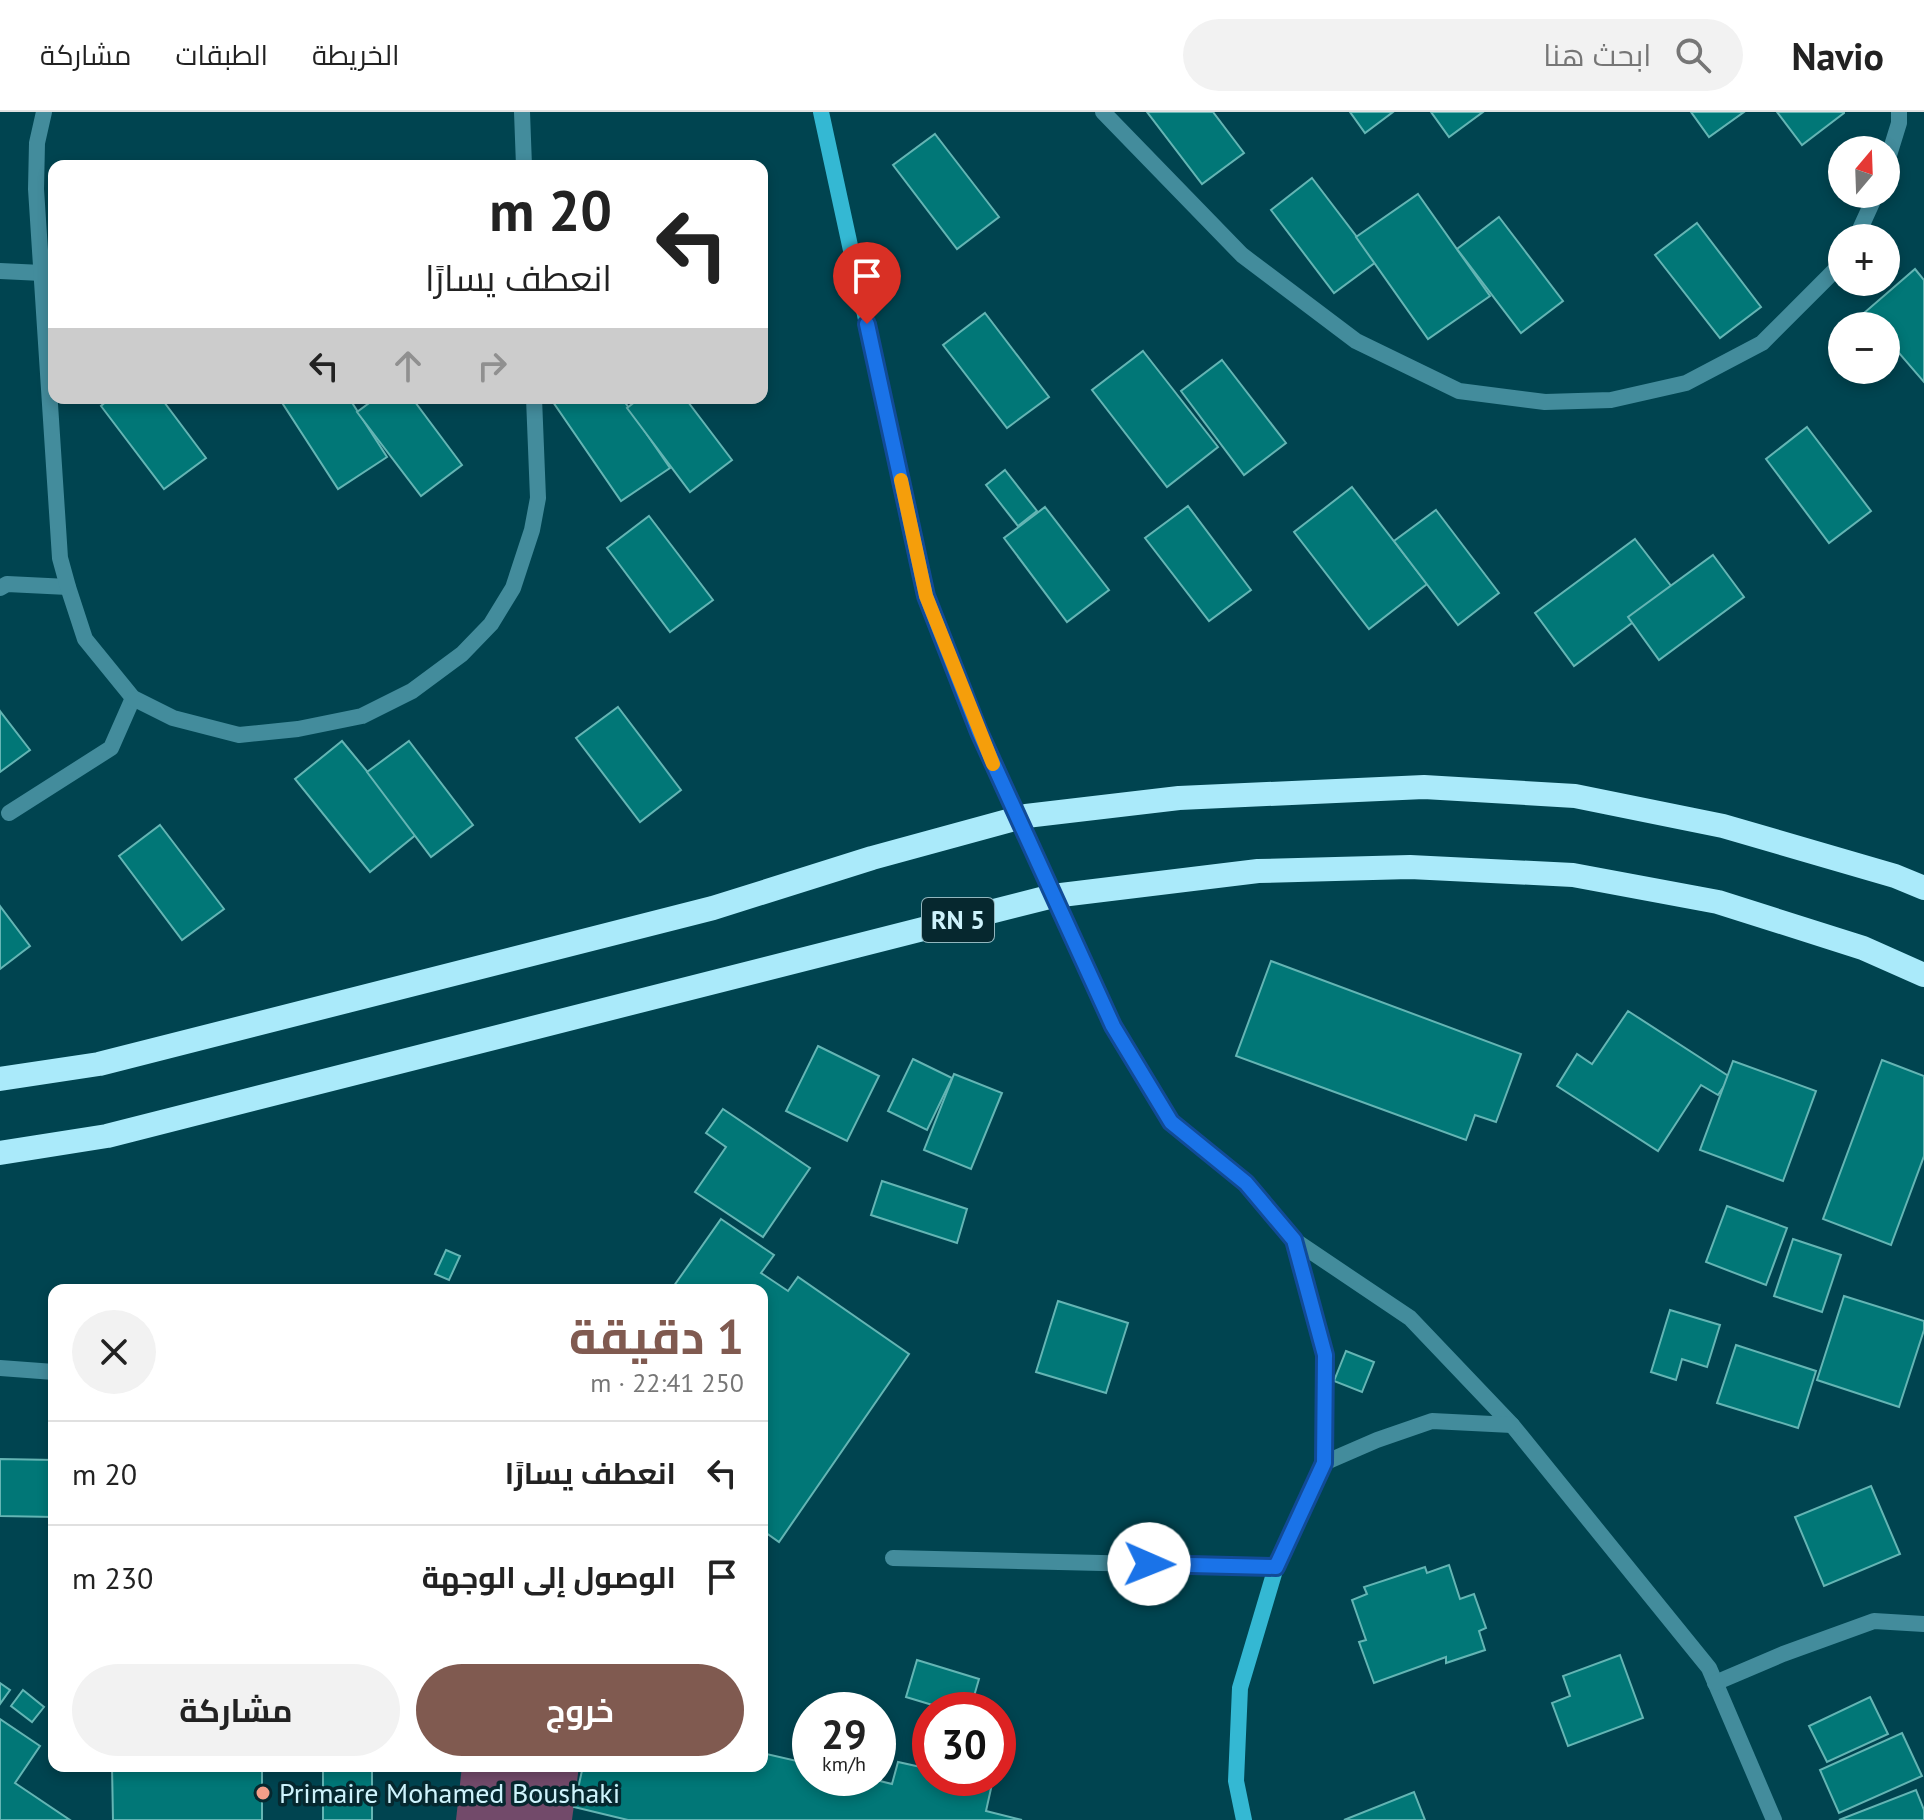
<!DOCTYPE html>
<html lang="ar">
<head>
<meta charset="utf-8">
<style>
	body { margin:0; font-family:"PT Sans",Cairo,sans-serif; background:#f2f2f2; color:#222; direction:rtl; height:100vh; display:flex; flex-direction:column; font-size:30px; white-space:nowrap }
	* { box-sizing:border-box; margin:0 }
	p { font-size:26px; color:#767676 }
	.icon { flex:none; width:44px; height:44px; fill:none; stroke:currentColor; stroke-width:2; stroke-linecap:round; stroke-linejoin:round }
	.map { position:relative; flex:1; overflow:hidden; direction:ltr }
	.panel { position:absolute; left:48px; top:1172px; width:720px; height:488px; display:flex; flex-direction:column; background:#fff; border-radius:16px; box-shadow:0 4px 12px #0003; direction:rtl }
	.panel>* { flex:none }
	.guide { position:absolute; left:48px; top:48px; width:720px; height:244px; border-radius:16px; box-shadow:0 4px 12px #0003; direction:rtl; background:#fff; color:#222; overflow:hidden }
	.needle { width:52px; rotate:19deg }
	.tools { position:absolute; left:1828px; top:24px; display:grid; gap:16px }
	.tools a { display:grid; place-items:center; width:72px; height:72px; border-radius:50%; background:#fff; box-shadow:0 4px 12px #0003; font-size:40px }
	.speed { position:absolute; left:792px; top:1580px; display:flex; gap:16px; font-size:40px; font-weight:700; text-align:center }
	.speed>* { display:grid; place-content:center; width:104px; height:104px; border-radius:50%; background:#fff; box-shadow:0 4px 12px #0003; line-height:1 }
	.speed small { font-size:20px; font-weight:400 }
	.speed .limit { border:12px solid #d22; background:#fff; color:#111 }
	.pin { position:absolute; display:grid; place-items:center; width:68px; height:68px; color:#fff; margin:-82px -34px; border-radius:50% 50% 50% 0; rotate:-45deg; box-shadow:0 0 8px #0007 }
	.pin .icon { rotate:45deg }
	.me { position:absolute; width:88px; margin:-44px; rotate:91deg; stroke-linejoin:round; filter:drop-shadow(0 0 6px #0008) }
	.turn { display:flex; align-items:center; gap:28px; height:168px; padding:0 24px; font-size:36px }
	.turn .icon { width:104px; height:104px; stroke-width:2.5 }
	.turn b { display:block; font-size:56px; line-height:68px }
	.lanes { display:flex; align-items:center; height:76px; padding:0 24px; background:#0003; justify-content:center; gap:40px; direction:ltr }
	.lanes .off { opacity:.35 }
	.round { display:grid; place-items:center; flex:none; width:84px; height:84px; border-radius:42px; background:#f2f2f2 }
	.headline { display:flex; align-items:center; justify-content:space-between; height:136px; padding:0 24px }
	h1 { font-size:48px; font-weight:700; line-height:60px; color:#805a50 }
	.button { display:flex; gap:16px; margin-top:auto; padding:16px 24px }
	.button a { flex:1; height:92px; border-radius:48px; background:#805a50; color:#fff; font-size:32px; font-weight:700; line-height:92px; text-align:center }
	.button a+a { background:#f2f2f2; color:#222 }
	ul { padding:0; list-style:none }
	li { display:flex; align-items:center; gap:24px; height:104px; padding:0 24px; border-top:2px solid #e0e0e0 }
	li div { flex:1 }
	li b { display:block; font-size:30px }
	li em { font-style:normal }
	header { display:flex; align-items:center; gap:48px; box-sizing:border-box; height:112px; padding:0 40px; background:#fff; border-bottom:2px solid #e0e0e0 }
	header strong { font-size:38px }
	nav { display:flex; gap:44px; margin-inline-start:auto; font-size:28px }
	.search { width:560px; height:72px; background:#f2f2f2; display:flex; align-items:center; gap:20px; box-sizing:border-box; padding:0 28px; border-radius:44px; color:#767676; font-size:30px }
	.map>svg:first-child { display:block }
</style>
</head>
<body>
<header>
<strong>Navio</strong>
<div class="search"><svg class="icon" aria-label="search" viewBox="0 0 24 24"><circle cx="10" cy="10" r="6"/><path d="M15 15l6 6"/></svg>ابحث هنا</div>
<nav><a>الخريطة</a><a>الطبقات</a><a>مشاركة</a></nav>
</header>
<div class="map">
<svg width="1924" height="1708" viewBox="0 0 1924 1708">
	<rect width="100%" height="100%" fill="#004450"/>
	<path fill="#724a6a" d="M462 1654H579L572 1708H456Z"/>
	<g fill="#017777" stroke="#64b5b4" stroke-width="2">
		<path d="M1147 0H1213L1244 41 1202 72Z"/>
		<path d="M1350 0H1393L1365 21Z"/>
		<path d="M1431 0H1483L1449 25Z"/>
		<path d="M1691 0H1744L1709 25Z"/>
		<path d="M1777 0H1844V1L1802 33Z"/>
		<path d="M935 22 999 105 957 137 893 53Z"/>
		<path d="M1312 66 1376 150 1334 181 1271 98Z"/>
		<path d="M1418 82 1490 184 1428 227 1356 125Z"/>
		<path d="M1499 105 1563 189 1521 221 1457 137Z"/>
		<path d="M1697 111 1761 195 1720 226 1655 143Z"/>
		<path d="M1915 157 1924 168V270L1886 226V214H1876L1864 201Z"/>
		<path d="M985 201 1049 285 1007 316 943 233Z"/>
		<path d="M1143 239 1218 335 1167 375 1092 278Z"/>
		<path d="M1222 248 1286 331 1244 363 1181 279Z"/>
		<path d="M110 286H161L206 346 164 377 101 294Z"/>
		<path d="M279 286H349L387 345 338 377Z"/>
		<path d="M376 286H412L462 353 421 384 357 300Z"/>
		<path d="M559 286H622L670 356 621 389 553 290Z"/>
		<path d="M640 286H685L732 348 690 380 627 296Z"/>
		<path d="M1807 315 1871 399 1829 431 1766 347Z"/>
		<path d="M1005 358 1037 399 1018 414 986 373Z"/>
		<path d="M1352 375 1427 472 1369 517 1294 420Z"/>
		<path d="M1188 394 1251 478 1209 509 1145 426Z"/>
		<path d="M1045 395 1109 478 1067 510 1004 426Z"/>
		<path d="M1436 398 1499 481 1458 513 1394 429Z"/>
		<path d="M649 404 713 488 670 520 607 436Z"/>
		<path d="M1635 427 1675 479 1574 554 1535 501Z"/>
		<path d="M1713 443 1744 485 1659 548 1628 505Z"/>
		<path d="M618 595 681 678 640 710 576 626Z"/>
		<path d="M0 599 30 638 0 660Z"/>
		<path d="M342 629 418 721 370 760 295 667Z"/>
		<path d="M409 629 473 713 431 745 367 660Z"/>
		<path d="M160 713 224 797 182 828 119 744Z"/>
		<path d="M0 794 30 834 0 857Z"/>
		<path d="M1271 849 1521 942 1496 1010 1475 1003 1466 1028 1236 944Z"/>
		<path d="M1628 899 1730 965 1718 983 1701 973 1658 1039 1557 974 1577 942 1592 952Z"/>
		<path d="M818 934 879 964 847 1029 786 999Z"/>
		<path d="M913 947 952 966 927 1018 888 999Z"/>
		<path d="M1882 948 1924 964V1044L1891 1133 1823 1107Z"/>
		<path d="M1733 949 1816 979 1783 1069 1700 1038Z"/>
		<path d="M954 962 1002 981 971 1057 924 1038Z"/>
		<path d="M723 997 810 1056 763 1125 695 1080 726 1035 706 1021Z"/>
		<path d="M882 1069 967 1097 957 1131 871 1103Z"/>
		<path d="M1727 1094 1787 1116 1766 1173 1706 1150Z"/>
		<path d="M721 1107 774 1143 761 1161 788 1179 798 1165 909 1242 779 1430 762 1418V1178H671Z"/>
		<path d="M1793 1127 1841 1143 1822 1200 1774 1184Z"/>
		<path d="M446 1138 460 1144 449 1168 435 1162Z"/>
		<path d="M1844 1184 1924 1209V1218L1899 1295 1817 1268Z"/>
		<path d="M1058 1189 1128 1211 1106 1281 1036 1260Z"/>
		<path d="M1670 1198 1720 1213 1707 1255 1682 1247 1676 1268 1651 1260Z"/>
		<path d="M1736 1233 1816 1259 1798 1316 1717 1291Z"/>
		<path d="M1346 1239 1374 1250 1362 1280 1334 1269Z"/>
		<path d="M0 1347 54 1348V1405L0 1404Z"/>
		<path d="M1871 1374 1900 1442 1824 1474 1795 1405Z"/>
		<path d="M1449 1453 1460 1487 1474 1482 1486 1516 1479 1519 1485 1538 1446 1551V1545L1374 1571 1359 1530 1366 1528 1352 1488 1367 1482 1364 1475 1425 1455 1427 1461Z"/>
		<path d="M1620 1543 1643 1606 1568 1634 1552 1591 1570 1584 1563 1564Z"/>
		<path d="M917 1548 979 1567 970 1598H949L906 1585Z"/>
		<path d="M0 1571 10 1578 0 1592Z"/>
		<path d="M23 1578 44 1595 32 1610 11 1594Z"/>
		<path d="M1870 1585 1888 1622 1827 1650 1809 1614Z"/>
		<path d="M0 1607 40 1634 15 1671 70 1708H0Z"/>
		<path d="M1902 1621 1922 1664 1839 1701 1820 1658Z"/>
		<path d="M762 1641 810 1652V1666H868L892 1672 898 1650 930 1657V1666H966L992 1672 986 1699 1022 1708H628L574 1695 583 1654H762Z"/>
		<path d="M112 1654H262V1708H113Z"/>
		<rect x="323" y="1654" width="49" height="54"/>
		<path d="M1916 1678 1924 1698V1708H1839Z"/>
		<path d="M1414 1680 1425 1708H1344Z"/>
	</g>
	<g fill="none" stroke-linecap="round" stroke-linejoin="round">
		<g stroke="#438c9c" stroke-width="16">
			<path d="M0 159 42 161"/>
			<path d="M0 476 7 472 68 475"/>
			<path d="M9 701 111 636 133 586"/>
			<path d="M0 1256 54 1260"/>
		</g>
		<g stroke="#438c9c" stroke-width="16">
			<path d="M44 0 37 31 36 77 60 446 68 475 85 527 133 586 173 606 239 623 298 617 362 604 412 579 462 542 491 512 513 476 532 418 538 386 534 286"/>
			<path d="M522 0 524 54"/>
			<path d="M1103 0 1242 143 1356 229 1459 279 1545 290 1611 288 1686 271 1762 231 1842 151"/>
			<path d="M1886 53 1899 11V0"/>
			<path d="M1856 126 1876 82"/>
			<path d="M1294 1128 1410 1206 1512 1313 1709 1556 1774 1708"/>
			<path d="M1324 1351 1377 1328 1432 1309 1512 1313"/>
			<path d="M893 1446 1276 1455"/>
			<path d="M1715 1571 1783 1542 1874 1509 1924 1512"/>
		</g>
		<g stroke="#34b8d3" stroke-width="16">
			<path d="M821 0 926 484 979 620"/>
			<path d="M1113 914 1171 1010 1246 1071 1294 1128 1325 1243 1324 1351 1276 1455 1240 1576 1236 1669 1244 1708"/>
		</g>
		<g stroke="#aaeafa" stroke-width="24">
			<path d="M0 967 99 952 713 796 872 746 1026 704 1179 686 1424 675 1575 684 1723 714 1895 764 1924 776"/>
			<path d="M0 1041 107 1024 1053 784 1258 759 1410 755 1573 763 1718 790 1863 836 1924 863"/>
		</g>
		<path stroke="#34b8d3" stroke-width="16" d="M979 620 1113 914"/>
	</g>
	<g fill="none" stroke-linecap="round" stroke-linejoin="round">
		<g stroke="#114b97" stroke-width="20">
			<path id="route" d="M867 212 926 484 979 620 1113 914 1171 1010 1246 1071 1294 1128 1325 1243 1324 1351 1276 1455 1149 1452"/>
		</g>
		<use href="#route" stroke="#1a73e8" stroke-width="14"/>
		<path stroke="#f59e0b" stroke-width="14" d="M901 368 926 484 993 652"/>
	</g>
	<circle fill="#f49e89" stroke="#06282f" stroke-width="3" cx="263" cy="1681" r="8"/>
	<g text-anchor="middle" stroke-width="7" stroke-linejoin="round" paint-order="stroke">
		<rect fill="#06282f" stroke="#92b6be" stroke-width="2" x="922" y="786" width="72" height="44" rx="6"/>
		<g font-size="26" font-weight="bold" fill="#cef3fc">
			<text x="958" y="817">RN 5</text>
		</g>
		<g font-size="28" fill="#cef3fc" stroke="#06282f" text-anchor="start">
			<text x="279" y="1691">Primaire Mohamed Boushaki</text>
		</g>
	</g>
</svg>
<div class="tools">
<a><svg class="needle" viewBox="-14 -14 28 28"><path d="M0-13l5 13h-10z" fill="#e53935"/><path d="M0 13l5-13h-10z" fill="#767676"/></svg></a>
<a>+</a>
<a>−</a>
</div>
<div class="speed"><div>29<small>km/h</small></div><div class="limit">30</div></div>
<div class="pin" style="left:867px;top:212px;background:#d93025"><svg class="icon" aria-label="arrive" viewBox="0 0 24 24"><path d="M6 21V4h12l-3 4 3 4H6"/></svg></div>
<svg class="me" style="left:1149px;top:1452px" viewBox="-20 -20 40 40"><circle r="19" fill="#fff"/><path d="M0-13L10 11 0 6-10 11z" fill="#1a73e8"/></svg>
<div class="guide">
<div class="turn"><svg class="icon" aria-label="left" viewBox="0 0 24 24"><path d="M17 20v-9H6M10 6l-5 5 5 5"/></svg><div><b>20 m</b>انعطف يسارًا</div></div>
<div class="lanes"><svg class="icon" aria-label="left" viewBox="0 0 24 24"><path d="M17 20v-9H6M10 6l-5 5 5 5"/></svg><svg class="icon off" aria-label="ahead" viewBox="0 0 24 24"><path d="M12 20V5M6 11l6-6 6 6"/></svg><svg class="icon off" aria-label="right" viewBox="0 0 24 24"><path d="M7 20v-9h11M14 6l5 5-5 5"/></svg></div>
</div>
<section class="panel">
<div class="headline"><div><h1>1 دقيقة</h1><p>250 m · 22:41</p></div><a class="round"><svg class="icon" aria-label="close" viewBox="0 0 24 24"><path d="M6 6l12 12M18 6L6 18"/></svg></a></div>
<ul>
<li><svg class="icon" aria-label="left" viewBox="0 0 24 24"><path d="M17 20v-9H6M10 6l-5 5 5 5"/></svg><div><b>انعطف يسارًا</b></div><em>20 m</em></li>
<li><svg class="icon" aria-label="arrive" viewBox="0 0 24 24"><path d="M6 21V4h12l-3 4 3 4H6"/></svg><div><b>الوصول إلى الوجهة</b></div><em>230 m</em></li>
</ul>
<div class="button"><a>خروج</a><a>مشاركة</a></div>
</section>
</div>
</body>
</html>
